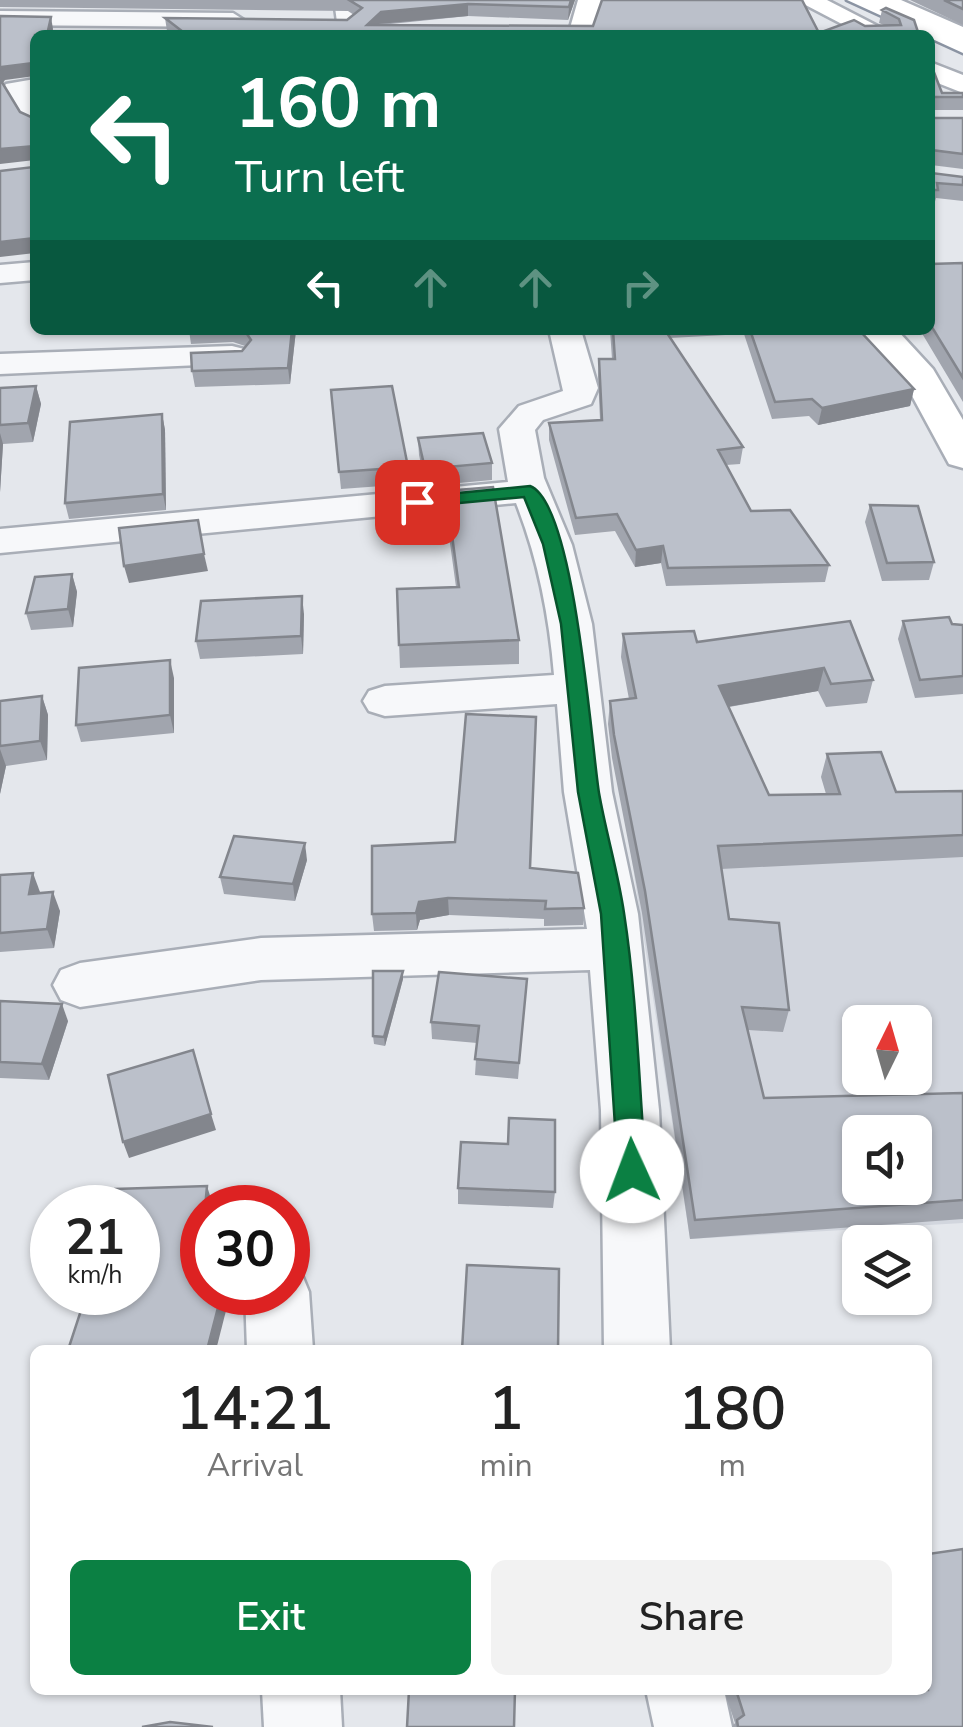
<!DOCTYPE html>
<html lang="en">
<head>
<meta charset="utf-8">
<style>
	body { margin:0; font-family:"Nunito Sans",sans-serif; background:#f2f2f2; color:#222; height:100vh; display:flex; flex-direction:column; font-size:38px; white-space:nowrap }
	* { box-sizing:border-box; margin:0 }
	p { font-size:32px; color:#767676 }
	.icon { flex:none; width:55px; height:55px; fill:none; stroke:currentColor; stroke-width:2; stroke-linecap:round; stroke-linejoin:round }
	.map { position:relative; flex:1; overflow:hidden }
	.drawer { position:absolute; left:30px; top:1345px; width:902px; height:350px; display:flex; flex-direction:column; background:#fff; border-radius:15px; box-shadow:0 2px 8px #0004 }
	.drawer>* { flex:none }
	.top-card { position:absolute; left:30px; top:30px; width:905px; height:305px; border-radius:15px; box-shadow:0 2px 8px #0004; background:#0b6e4f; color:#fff; overflow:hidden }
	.needle { width:65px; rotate:5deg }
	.tools { position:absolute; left:842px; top:1005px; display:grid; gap:20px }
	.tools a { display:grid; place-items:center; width:90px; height:90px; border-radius:15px; background:#fff; box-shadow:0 2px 8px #0004; font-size:50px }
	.speed { position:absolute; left:30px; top:1185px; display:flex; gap:20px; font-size:50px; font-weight:700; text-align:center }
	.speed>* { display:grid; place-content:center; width:130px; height:130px; border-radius:50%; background:#fff; box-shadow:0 2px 8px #0004; line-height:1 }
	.speed small { font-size:25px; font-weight:400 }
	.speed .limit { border:15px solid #d22; background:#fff; color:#111 }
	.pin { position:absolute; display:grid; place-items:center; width:85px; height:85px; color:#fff; margin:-42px; border-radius:20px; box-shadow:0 5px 15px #0006 }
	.me { position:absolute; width:110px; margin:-55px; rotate:358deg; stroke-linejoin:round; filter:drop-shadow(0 0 8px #0008) }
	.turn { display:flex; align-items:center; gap:35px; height:210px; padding:0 40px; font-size:45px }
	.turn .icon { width:130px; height:130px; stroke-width:2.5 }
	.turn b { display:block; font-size:70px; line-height:85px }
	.lanes { display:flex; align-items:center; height:95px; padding:0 40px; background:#0003; justify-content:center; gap:50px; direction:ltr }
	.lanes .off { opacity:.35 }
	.eta { display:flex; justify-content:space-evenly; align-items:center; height:170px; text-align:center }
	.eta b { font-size:60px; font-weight:600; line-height:70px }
	.action { display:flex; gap:20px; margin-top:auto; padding:20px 40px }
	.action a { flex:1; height:115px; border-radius:15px; background:#0b8043; color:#fff; font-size:40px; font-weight:600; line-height:115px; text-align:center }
	.action a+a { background:#f2f2f2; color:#222 }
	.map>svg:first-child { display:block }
</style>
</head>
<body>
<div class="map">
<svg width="963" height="1727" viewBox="0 0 963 1727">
	<rect width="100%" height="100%" fill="#e4e7ec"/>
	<path fill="#d2d6de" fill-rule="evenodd" d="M963 808V1223L690 1239 626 822ZM860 1022H915V1078H860ZM860 1132H915V1188H860Z"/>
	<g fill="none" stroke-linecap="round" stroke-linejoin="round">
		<g stroke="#a9aeb7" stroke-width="5">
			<g id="minor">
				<path d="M334 0H356L359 22 367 35H345L337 22Z"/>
				<path d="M0 11 233 13 244 20 233 27 0 25Z"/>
				<path d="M35 79V93L30 94 35 101V127L26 124 3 89 6 84Z"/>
				<path d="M35 262V280L0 283V265Z"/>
				<path d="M549 330H581L598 388 591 404 543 420 535 430 544 478 572 545 592 624 612 792 638 914 659 1110 670 1350H604L601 1110 590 970 261 980 80 1007 61 1000 53 985 61 970 80 963 261 938 587 929 564 792 557 704 385 716 369 711 363 701 369 691 385 686 554 675C549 615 538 559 516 503L0 553V529L508 482 499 429 519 406 563 391Z"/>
				<path d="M232 346 244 349 249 356 244 363 0 374V354Z"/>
				<path d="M288 1265 300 1270 309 1292 313 1350H247L245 1292H288Z"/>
				<path d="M262 1690H340L342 1727H264Z"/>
				<path d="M646 1690H724L732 1727H654Z"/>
			</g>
		</g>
		<g stroke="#a9aeb7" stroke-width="5">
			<g id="secondary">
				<path d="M578 0H602L592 35H568Z"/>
				<path d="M796 0H827L895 35H863Z"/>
				<path d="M870 0H901L963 27V43Z"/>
				<path d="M930 62 963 75V93L930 80Z"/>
				<path d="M859 330H897L933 369 963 420V468L949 464 904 381Z"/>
			</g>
		</g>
		<g stroke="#8b94a3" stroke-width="5">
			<path id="trunk" d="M847 0H878L963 37V53Z"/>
		</g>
		<use href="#minor" fill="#f7f8fa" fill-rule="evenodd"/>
		<use href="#secondary" fill="#fff" fill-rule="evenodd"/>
		<use href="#trunk" fill="#fff" fill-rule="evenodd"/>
	</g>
	<g fill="#a1a5ae">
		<path d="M0 0H575L568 20 468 16 381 25 819 33 865 26 884 25 879 23 882 10 886 8 919 35H172L167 31 165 18 347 20 354 15 348 11 0 7Z"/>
		<path d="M910 0H963V25Z"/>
		<path d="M930 62 942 93H963V110H931V118H963V169L931 165V173L963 177V201L936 198 934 205H930Z"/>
		<path d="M963 263V402L920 330H930V264Z"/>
		<path d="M189 330H296L290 384 195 387 192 371 242 351 245 346 233 342 191 344Z"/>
		<path d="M610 330H859L914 389 910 406 818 425 809 416 772 419 744 334 670 338 743 447 740 464 726 465 751 511 829 565 825 582 666 586 661 563 635 567 615 531 575 535 549 440V423L600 420 598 376 599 359H612Z"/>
		<path d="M36 386 41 404 33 442 3 444 0 492V388Z"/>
		<path d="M331 390 408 467 409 484 341 489Z"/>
		<path d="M162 414 165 430 166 510 69 519 65 503Z"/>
		<path d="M418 438 492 463V480L426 486 419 455Z"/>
		<path d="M446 491 519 640V664L400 668 397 589 456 587 446 514Z"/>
		<path d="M870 505 934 562 929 580 882 581 865 522Z"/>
		<path d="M72 574 77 592 73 627 31 630 26 613Z"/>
		<path d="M304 614 303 654 200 659 196 641Z"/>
		<path d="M903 621 963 625V694L915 698 898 639Z"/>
		<path d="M623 634 697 642 873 680 867 703 826 707 818 691 729 707 769 795 826 794 821 777 827 754 896 792 963 791V857L721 869 729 919 789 1010 783 1032 748 1030 764 1098 963 1093V1219L690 1239 642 913 612 758 608 724 610 701 629 699 621 657Z"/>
		<path d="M174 678V733L81 742 76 725Z"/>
		<path d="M42 696 48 715 47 760 6 766 0 794V701Z"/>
		<path d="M307 860 295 901 224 894 220 877Z"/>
		<path d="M530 868 584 908 583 925 544 926V919L449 915 420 920 417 930 374 931 372 914Z"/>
		<path d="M0 875 40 892V894L60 911 54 948 0 952Z"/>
		<path d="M403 971V979L385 1046 374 1044 373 1036Z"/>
		<path d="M527 979 518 1079 475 1075 477 1043 432 1039 431 1022Z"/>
		<path d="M0 1001 68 1021 49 1080 0 1078Z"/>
		<path d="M458 1188 555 1192 553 1208 458 1204Z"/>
		<path d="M724 1690H928L963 1727H732L735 1723Z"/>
	</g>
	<g fill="#83868d">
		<path d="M571 0H575L568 20 569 7Z"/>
		<path d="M468 4V16L367 25 381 12Z"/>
		<path d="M51 17 53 29 52 35H47Z"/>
		<path d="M34 63 35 76 5 80 0 87V69L2 67Z"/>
		<path d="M34 146 35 160 0 164V149Z"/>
		<path d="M35 238V253L0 257V242Z"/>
		<path d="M292 330H296L290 384 288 368Z"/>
		<path d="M36 386 41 404 33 442 28 423Z"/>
		<path d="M914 389 910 406 818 425 822 408Z"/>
		<path d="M162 414 165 430 166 510 163 494Z"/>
		<path d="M0 433 3 444 0 492Z"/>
		<path d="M663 546 661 563 635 567 636 550Z"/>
		<path d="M204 554 208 571 129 583 124 566Z"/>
		<path d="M72 574 77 592 73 627 68 609Z"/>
		<path d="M302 596 304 614 303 654 301 636Z"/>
		<path d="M170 660 174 678V733L170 715Z"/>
		<path d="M824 668 818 691 715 709 719 686Z"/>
		<path d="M42 696 48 715 47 760 40 741Z"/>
		<path d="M0 749 6 766 0 794Z"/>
		<path d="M305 843 307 860 295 901 293 884Z"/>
		<path d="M33 873 40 892 36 913 29 894Z"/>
		<path d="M53 892 60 911 54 948 47 929Z"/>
		<path d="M448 898 449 915 420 920 417 930 416 913 419 902Z"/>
		<path d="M403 971V979L385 1046 384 1037Z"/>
		<path d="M62 1004 68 1021 49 1080 42 1064Z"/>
		<path d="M211 1114 216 1130 129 1158 123 1142Z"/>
		<path d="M207 1186 212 1202 211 1208H205Z"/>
		<path d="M202 1224V1280L196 1277Z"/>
		<path d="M222 1292H230V1295L216 1350H207Z"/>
	</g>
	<g fill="#bbc0ca" stroke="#83868d" stroke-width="2.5" fill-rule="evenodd">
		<path d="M349 0H571L569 7 468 4 381 12 367 25 593 26 602 0H802L819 33 854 20 865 26 901 25 899 19 882 10 886 8 914 20 919 35H187L165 18 347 20 362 8Z"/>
		<path d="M944 0H963V9Z"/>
		<path d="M0 16 51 17 47 35H35V87L34 63 2 67 0 69Z"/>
		<path d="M930 62 942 93H963V97H930L931 118H963V154L931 150V173L963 177V185L937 183 938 190H930Z"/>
		<path d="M0 79 20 112 31 117 35 113V238L0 242V171L34 167V146L0 149Z"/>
		<path d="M963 263V378L930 324V264Z"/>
		<path d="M242 330H292L288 368 192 371 191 353 242 351 251 340 245 331Z"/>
		<path d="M613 330H665L743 447 718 450 751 511 790 510 829 565 668 568 663 546 636 550 617 514 576 518 549 423 602 420 599 359H615Z"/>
		<path d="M750 330H859L914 389 822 408 812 399 775 402Z"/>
		<path d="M36 386 28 423 0 425V388Z"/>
		<path d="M392 386 408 467 339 472 331 390Z"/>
		<path d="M162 414 163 494 65 503 70 422Z"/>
		<path d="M483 433 492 463 425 469 418 438Z"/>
		<path d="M493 487 519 640 399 645 397 589 459 587 446 491Z"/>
		<path d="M870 505 918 506 934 562 887 563Z"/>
		<path d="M198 520 204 554 124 566 119 528Z"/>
		<path d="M72 574 68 609 26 613 35 577Z"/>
		<path d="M302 596 301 636 196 641 201 601Z"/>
		<path d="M949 617 952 624 963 625V676L920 680 903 621Z"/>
		<path d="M850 621 873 680 831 684 824 668 719 686 769 795 840 794 827 754 881 752 896 792 963 791V835L718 846 729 919 779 923 789 1010 742 1007 764 1098 963 1093V1200L695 1220 645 891 614 735 610 701 636 698 623 634 694 631 697 642ZM860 1132H915V1188H860Z"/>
		<path d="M170 660V715L76 725 79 668Z"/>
		<path d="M42 696 40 741 0 746V701Z"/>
		<path d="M466 714 536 717 530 868 578 873 584 908 545 909 546 901 448 898 419 902 416 913 372 914V846L455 842Z"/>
		<path d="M234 836 305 843 293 884 220 877Z"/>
		<path d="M33 873 29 894 53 892 47 929 0 933V875Z"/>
		<path d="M373 971H403L384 1037 373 1036Z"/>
		<path d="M439 972 527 979 519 1063 475 1059 479 1026 431 1022Z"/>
		<path d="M0 1001 62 1004 42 1064 0 1062Z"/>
		<path d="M193 1050 211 1114 123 1142 108 1075Z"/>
		<path d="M509 1118 555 1120V1192L458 1188 461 1142 508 1144Z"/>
		<path d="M207 1186 205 1208H202V1224L196 1277 202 1278V1292H222L207 1350H68L87 1292H138V1208H112L115 1189Z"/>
		<path d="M467 1265 559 1269 558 1350H462Z"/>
		<path d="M963 1549V1727H738L737 1720 744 1715 736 1690H928V1554Z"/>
		<path d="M409 1690H515L514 1727H407Z"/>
		<path d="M170 1722 213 1727H142Z"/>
	</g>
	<path fill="#0b8043" stroke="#07532c" stroke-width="2.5" d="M530 486C575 503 591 743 599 793 606 833 618 872 624 913 637 997 639 1086 646 1171L642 1180 632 1183 622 1180 618 1171 601 914 578 792 561 624 543 544 524 497 417 507 408 502 417 497Z"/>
</svg>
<div class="tools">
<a><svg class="needle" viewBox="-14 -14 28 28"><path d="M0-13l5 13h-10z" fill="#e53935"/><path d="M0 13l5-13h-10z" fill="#767676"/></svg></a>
<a><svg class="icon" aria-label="sound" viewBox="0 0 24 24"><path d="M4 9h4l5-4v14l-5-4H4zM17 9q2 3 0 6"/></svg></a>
<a><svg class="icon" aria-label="layers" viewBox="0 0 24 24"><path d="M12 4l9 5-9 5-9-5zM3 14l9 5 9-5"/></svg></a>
</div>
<div class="speed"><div>21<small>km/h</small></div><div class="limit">30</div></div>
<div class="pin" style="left:417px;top:502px;background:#d93025"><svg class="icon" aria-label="arrive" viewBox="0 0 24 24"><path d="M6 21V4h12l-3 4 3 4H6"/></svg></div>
<svg class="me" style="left:632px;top:1171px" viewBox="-20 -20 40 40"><circle r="19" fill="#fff"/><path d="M0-13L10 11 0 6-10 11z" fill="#0b8043"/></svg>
<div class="top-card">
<div class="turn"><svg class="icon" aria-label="left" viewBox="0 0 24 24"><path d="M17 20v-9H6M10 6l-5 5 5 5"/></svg><div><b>160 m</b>Turn left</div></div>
<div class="lanes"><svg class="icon" aria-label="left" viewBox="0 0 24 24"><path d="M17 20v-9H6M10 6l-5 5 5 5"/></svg><svg class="icon off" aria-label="ahead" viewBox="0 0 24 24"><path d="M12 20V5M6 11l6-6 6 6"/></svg><svg class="icon off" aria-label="ahead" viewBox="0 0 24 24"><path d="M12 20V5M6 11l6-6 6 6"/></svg><svg class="icon off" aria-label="right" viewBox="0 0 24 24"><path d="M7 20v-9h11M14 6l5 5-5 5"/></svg></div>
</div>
<section class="drawer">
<div class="eta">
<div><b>14:21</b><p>Arrival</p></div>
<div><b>1</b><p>min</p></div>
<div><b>180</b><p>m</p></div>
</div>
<div class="action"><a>Exit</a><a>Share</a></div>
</section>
</div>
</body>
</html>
